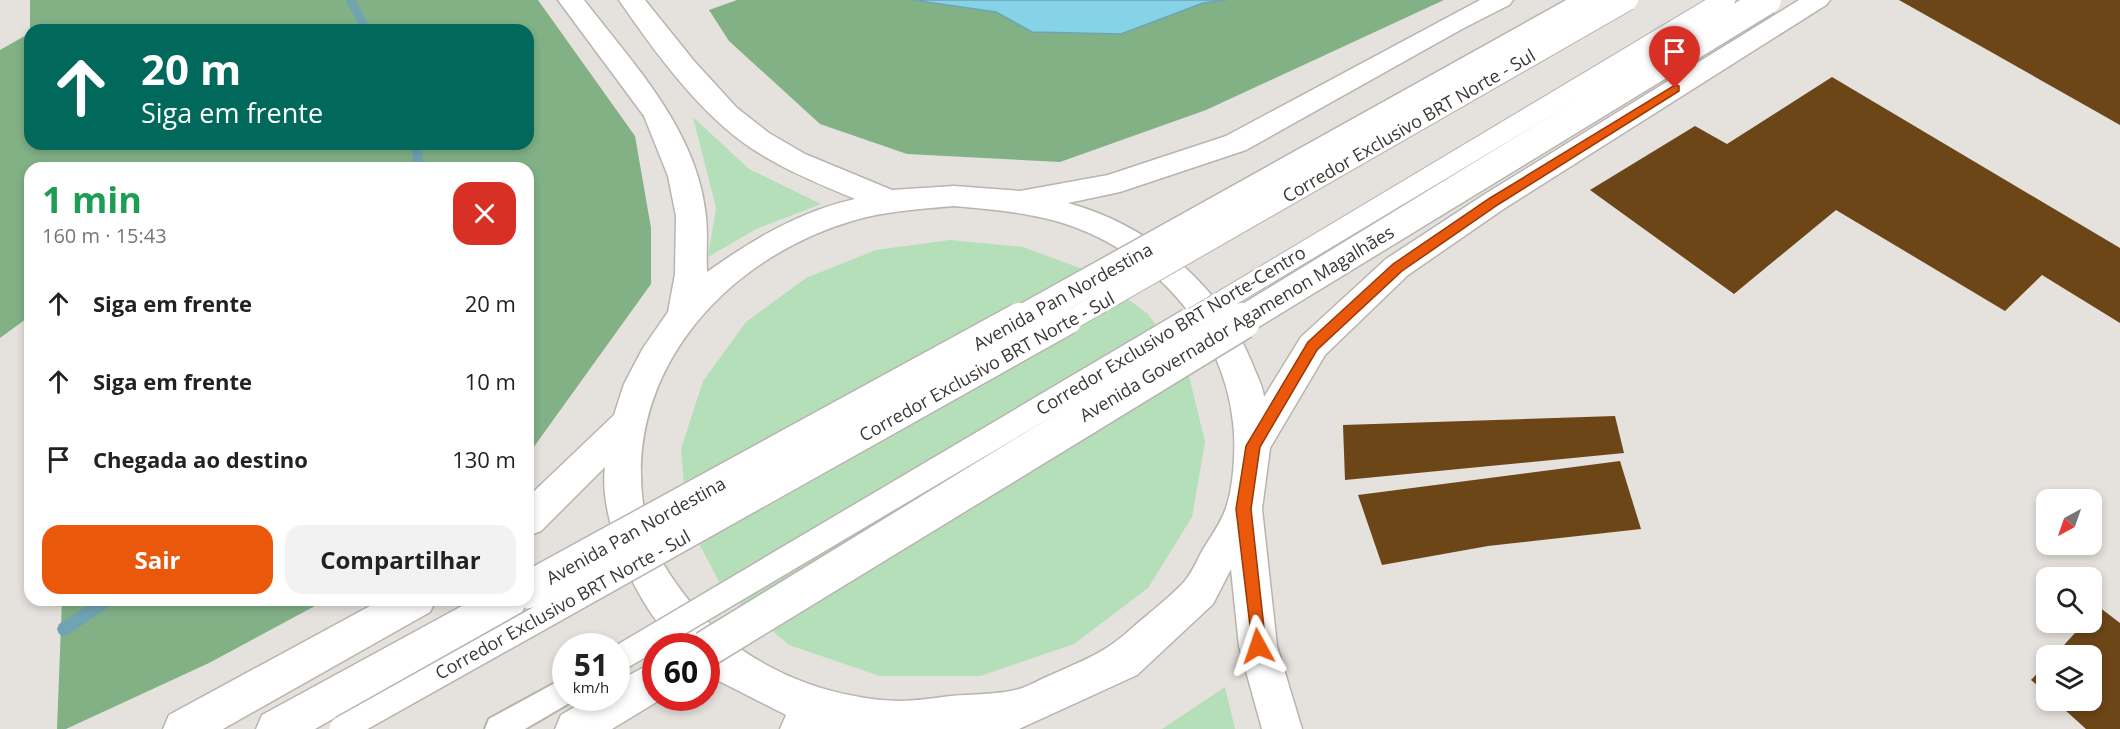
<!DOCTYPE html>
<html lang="pt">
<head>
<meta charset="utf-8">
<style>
	body { margin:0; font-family:"Open Sans",sans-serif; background:#f2f2f2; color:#222; height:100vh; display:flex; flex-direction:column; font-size:22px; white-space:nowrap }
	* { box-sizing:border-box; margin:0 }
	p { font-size:20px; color:#767676 }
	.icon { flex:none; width:33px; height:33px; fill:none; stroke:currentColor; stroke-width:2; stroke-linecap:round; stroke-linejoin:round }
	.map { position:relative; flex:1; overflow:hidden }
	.drawer { position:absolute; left:24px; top:162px; width:510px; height:444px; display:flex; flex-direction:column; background:#fff; border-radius:18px; box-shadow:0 3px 9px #0003 }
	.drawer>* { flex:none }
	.hud { position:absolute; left:24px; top:24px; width:510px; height:126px; border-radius:18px; box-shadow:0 3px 9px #0003; background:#00695c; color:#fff; overflow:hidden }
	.needle { width:39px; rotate:220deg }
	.fabs { position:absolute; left:2036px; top:489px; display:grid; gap:12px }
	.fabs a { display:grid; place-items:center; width:66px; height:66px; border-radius:12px; background:#fff; box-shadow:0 3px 9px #0003; font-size:30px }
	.speed { position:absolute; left:552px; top:633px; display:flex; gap:12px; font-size:30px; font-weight:700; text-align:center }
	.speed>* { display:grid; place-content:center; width:78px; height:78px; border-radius:50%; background:#fff; box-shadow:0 3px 9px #0003; line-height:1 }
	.speed small { font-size:15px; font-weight:400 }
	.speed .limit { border:9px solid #d22; background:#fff; color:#111 }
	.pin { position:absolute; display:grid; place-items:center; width:51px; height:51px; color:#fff; margin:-62px -26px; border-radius:50% 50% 50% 0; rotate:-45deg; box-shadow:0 0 6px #0007 }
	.pin .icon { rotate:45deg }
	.me { position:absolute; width:66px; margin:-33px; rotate:355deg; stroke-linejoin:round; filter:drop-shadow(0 0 4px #0008) }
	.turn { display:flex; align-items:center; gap:21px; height:126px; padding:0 18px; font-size:27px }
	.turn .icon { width:78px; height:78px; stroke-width:2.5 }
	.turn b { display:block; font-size:42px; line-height:51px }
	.round { display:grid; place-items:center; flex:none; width:63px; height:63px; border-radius:18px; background:#f2f2f2 }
	.headline { display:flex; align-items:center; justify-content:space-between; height:102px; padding:0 18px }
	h1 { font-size:36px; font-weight:700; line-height:45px; color:#1e9e55 }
	.cta { display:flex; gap:12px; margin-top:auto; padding:12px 18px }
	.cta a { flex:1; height:69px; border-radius:18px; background:#ea580c; color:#fff; font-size:24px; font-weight:700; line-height:69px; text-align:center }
	.cta a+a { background:#f2f2f2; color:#222 }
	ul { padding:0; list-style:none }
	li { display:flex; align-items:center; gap:18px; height:78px; padding:0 18px }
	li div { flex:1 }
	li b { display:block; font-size:22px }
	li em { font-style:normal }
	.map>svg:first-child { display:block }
</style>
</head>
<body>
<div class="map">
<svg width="2120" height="729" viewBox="0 0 2120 729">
	<rect width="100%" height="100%" fill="#e5e1dd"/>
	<g fill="#b5dfb8">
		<path d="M693 117 749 169 821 204 756 229 708 257 716 208Z"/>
		<path d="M950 240 1023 247 1091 272 1148 314 1188 372 1205 442 1192 517 1148 588 1074 644 980 676H880L789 645 723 589 687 521 681 449 703 381 746 322 806 278 876 250Z"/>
		<path d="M1225 687 1235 729H1162Z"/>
	</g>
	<g fill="#82b186">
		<path d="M30 0H538L635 136 651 228V284L528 455V168H30V316L0 338V50L30 33V144H528V30H30Z"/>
		<path d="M737 0H1444L1206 110 1060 162 907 154 820 124 729 41 709 10Z"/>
		<path d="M62 600H326L209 663 66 729H57Z"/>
	</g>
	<path fill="#86d2e7" stroke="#70a4b2" stroke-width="1.5" d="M913 0H1227L1203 3 1121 34 1032 32 996 12Z"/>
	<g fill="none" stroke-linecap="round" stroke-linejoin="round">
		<g fill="#70a4b2" fill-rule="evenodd">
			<path d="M345 0H355L372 30H362Z"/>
			<path d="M411 144H421L424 168H414Z"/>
			<path d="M96 600H115L113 604 69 634 64 636 59 634 57 629 59 624Z"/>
		</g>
	</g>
	<g fill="#6d4618">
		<path d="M1899 0H2120V125Z"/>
		<path d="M1832 77 2120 248V323L2042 275 2005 311 1836 210 1734 294 1590 190 1695 126 1727 144Z"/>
		<path d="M1615 416 1624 453 1345 480 1343 425Z"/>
		<path d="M1620 461 1641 529 1488 546 1382 565 1358 495Z"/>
		<path d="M2099 607 2120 623V729H2086L2054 700H2091V656H2054L2085 622H2091V616Z"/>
		<path d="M2046 664V693L2031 680Z"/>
	</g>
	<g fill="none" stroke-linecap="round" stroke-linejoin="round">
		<g stroke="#b8b4b0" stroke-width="4">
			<path id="lane" d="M566 677V698H576V699L525 729H485L489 719Z"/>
		</g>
		<g stroke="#b8b4b0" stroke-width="3">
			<g id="primary">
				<path d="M558 0H584C634 65 698 131 706 217 708 235 706 253 707 272 752 240 800 211 855 199 819 184 783 169 751 148 699 113 654 51 619 0H645L694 61 737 108 769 133 805 154 892 190 954 186 1020 191 1108 175 1226 136 1480 0H1513L1509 5 1462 29 1246 150 1120 192 1068 203C1149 225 1220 284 1252 363 1256 374 1263 386 1264 397L1301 337 1386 259 1485 194 1799 0H1830L1826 5 1505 208 1408 275 1325 355 1270 448 1262 509 1277 646 1302 729H1262L1239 646 1231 569 1213 604 1137 675 1019 729H780L786 715 719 681 706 670V646H679C639 611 598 521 605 467L541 531 528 536V497L614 415 624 384 643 348 668 312 675 274 676 216 668 176 644 116ZM954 206C989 209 1022 212 1056 221 1148 247 1223 327 1233 422 1236 446 1234 485 1226 508 1221 523 1209 539 1201 553 1196 563 1191 574 1184 582 1168 599 1149 613 1132 628 1105 653 1084 660 1051 675 1040 679 1030 686 1019 689 998 695 972 694 951 696 934 698 916 701 899 701 816 698 732 660 683 593 668 573 653 550 647 525 614 382 720 260 852 221 885 211 919 209 954 206Z"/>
				<path d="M381 600H436L430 612 223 729H163L169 715Z"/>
			</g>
		</g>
		<g stroke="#b8b4b0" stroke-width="3">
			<g id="highway">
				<path d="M473 600H528L522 612 315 729H256L262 715Z"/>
				<path d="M656 661V698H663L612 729H555L561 715 590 698H616V682Z"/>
			</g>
		</g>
		<use href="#lane" fill="#fff" fill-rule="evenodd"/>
		<use href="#primary" fill="#fff" fill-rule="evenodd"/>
		<use href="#highway" fill="#fff" fill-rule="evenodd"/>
		<g stroke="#b8b4b0" stroke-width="22" stroke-linecap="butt">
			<g id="lane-bridge-far1">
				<path d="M1067 322 1628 0"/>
				<path d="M1187 322 1725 0"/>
			</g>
		</g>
		<g stroke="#b8b4b0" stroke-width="28" stroke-linecap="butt">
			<g id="lane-bridge">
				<path d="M616 660 1189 321"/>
				<path d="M342 729 1069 321"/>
			</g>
		</g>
		<g stroke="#b8b4b0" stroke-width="31" stroke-linecap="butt">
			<g id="highway-bridge-far1">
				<path d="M1017 322 1595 0"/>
				<path d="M1240 322 1767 0"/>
			</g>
		</g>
		<g stroke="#b8b4b0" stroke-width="39" stroke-linecap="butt">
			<g id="highway-bridge">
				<path d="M528 590 1020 321"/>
				<path d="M706 649 1242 321"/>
			</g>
		</g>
		<use href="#lane-bridge-far1" stroke="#fff" stroke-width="20"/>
		<use href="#lane-bridge" stroke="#fff" stroke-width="25"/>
		<use href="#highway-bridge-far1" stroke="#fff" stroke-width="28"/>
		<use href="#highway-bridge" stroke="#fff" stroke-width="36"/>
	</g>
	<path fill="#ea580c" stroke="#983908" stroke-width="1.5" d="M1675 85 1679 86V91L1499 204 1402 271 1317 350 1260 447 1251 509 1266 646 1264 651 1258 653 1253 651 1236 509 1246 446 1308 342 1393 264 1490 198Z"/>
	<g text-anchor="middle" stroke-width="6" stroke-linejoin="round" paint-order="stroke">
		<g font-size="18" fill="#3b3938" stroke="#fff">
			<text transform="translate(1409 126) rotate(-30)" y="6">Corredor Exclusivo BRT Norte - Sul</text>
			<text transform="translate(1063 297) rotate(-29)" y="6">Avenida Pan Nordestina</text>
			<text transform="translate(1237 324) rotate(-31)" y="6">Avenida Governador Agamenon Magalhães</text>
			<text transform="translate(1171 331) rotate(-31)" y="6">Corredor Exclusivo BRT Norte-Centro</text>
			<text transform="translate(987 367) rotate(-29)" y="6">Corredor Exclusivo BRT Norte - Sul</text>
			<text transform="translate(636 531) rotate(-29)" y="6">Avenida Pan Nordestina</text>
			<text transform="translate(563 605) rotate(-29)" y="6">Corredor Exclusivo BRT Norte - Sul</text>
		</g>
	</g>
</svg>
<div class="fabs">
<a><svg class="needle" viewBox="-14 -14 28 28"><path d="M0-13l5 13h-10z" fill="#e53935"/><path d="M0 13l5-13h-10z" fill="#767676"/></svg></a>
<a><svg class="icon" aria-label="search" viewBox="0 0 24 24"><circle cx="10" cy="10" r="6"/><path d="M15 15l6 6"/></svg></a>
<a><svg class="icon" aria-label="layers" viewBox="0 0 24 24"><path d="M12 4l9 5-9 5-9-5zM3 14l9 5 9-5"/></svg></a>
</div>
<div class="speed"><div>51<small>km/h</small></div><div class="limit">60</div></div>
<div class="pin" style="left:1675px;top:88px;background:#d93025"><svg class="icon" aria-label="arrive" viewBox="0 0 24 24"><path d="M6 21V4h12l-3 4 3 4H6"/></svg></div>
<svg class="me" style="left:1258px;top:646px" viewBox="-20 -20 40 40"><path d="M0-17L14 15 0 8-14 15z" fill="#ea580c" stroke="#fff" stroke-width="4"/></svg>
<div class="hud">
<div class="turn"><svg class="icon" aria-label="ahead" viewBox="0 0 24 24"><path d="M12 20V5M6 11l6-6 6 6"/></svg><div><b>20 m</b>Siga em frente</div></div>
</div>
<section class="drawer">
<div class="headline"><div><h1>1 min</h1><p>160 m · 15:43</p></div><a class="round" style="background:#d93025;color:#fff"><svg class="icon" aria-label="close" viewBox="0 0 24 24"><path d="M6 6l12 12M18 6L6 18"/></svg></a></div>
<ul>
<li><svg class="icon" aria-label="ahead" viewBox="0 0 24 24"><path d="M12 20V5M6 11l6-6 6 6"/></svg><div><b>Siga em frente</b></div><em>20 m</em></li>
<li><svg class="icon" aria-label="ahead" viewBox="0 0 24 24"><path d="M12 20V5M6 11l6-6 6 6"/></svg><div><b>Siga em frente</b></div><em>10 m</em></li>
<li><svg class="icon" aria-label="arrive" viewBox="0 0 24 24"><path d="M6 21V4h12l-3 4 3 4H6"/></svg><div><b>Chegada ao destino</b></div><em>130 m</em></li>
</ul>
<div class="cta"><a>Sair</a><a>Compartilhar</a></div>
</section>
</div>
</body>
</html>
